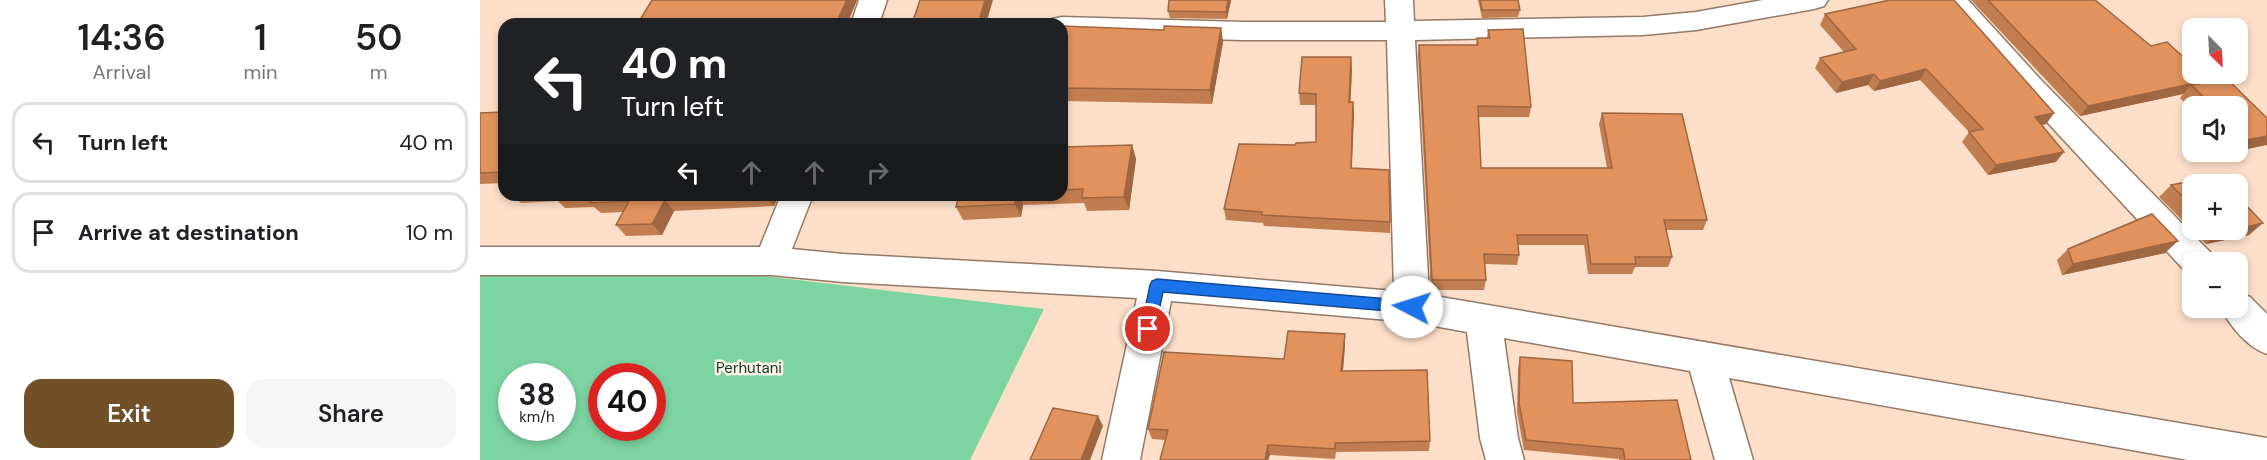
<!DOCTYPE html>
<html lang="en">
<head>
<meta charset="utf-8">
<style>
	body { margin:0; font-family:"DM Sans",sans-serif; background:#f6f6f6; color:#202124; height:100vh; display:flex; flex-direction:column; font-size:22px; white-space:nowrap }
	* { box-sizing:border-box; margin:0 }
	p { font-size:20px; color:#757577 }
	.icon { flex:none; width:33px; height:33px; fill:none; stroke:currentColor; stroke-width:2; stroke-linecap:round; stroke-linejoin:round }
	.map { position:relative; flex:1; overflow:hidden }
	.side { display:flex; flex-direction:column; background:#fff; width:480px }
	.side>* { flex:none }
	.hud { position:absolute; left:18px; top:18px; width:570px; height:183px; border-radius:18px; box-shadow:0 3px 9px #0003; background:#202124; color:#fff; overflow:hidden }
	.needle { width:39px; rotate:156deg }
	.controls { position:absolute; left:1702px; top:18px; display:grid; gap:12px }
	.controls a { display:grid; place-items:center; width:66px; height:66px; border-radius:12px; background:#fff; box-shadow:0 3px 9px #0003; font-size:30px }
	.speed { position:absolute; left:18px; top:363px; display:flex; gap:12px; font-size:30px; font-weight:700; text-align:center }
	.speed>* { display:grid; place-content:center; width:78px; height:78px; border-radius:50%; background:#fff; box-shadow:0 3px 9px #0003; line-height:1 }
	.speed small { font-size:15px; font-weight:400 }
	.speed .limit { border:9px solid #d22; background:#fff; color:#111 }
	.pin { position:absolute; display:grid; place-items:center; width:51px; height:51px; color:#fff; margin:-26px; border:3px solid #fff; border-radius:50%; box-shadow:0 2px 6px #0007 }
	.me { position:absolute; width:66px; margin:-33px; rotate:275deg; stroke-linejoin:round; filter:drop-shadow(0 0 4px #0008) }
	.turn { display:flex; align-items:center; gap:21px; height:126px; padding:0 24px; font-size:27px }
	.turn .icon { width:78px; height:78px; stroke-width:2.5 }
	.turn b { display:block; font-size:42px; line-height:51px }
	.lanes { display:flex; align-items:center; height:57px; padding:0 24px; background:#0003; justify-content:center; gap:30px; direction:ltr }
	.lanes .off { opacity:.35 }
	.eta { display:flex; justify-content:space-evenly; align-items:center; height:102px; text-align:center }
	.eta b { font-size:36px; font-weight:600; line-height:42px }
	.cta { display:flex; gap:12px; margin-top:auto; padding:12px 24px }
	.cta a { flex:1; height:69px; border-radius:18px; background:#714f27; color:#fff; font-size:24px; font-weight:600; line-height:69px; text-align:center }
	.cta a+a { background:#f6f6f6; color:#202124 }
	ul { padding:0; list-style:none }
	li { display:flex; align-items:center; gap:18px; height:81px; margin:0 12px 9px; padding:0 12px; border:3px solid #e0e0e0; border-radius:18px }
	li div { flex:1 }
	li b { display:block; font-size:22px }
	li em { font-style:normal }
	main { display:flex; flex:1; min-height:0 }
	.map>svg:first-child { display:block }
</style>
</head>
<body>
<main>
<section class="side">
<div class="eta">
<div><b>14:36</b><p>Arrival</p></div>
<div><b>1</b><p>min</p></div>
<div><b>50</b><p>m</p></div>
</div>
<ul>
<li><svg class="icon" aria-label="left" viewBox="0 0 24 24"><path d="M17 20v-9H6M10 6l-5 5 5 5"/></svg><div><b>Turn left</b></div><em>40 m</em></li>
<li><svg class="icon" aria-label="arrive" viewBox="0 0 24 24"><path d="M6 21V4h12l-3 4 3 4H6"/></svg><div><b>Arrive at destination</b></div><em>10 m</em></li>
</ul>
<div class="cta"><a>Exit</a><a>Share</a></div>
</section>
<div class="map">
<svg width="1787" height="460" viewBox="0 0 1787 460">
	<rect width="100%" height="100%" fill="#fddfc9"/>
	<path fill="#7cd4a2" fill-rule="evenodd" d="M0 275 284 276 564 309 490 460H0ZM32 376H82V428H32ZM122 376H172V428H122Z"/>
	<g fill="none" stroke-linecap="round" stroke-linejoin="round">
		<g stroke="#947965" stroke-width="3">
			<g id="minor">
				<path d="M379 0H407L399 24H371Z"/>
				<path d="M905 0H933L934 21 1163 17 1216 12 1283 0H1348L1344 6 1334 9 1216 30 1163 35 935 40 949 295 1787 438V460H1708L1249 378 1273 460H1235L1210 371 1024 338 1038 438 1044 460H1006L1000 438 987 332 932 322 691 301 660 460H622L657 298 363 282 291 275H0V247H280L301 195H333L312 249 363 254 677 271 914 291 907 40H763L582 35V24H569L572 19 582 17 763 22H906Z"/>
				<path d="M1459 0H1488L1561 80 1730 252 1735 262H1713V274L1706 272 1541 94Z"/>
				<path d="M1758 292 1770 297 1787 314V354C1767 347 1750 326 1741 308H1758Z"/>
			</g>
		</g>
		<use href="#minor" fill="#fff" fill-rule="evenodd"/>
	</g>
	<g fill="#c27e50">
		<path d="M172 0H377L369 20 513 21 515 24H159L158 23Z"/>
		<path d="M689 0H751L747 19 690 18 688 11Z"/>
		<path d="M998 0H1038L1040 10 1038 17 1002 18Z"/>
		<path d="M1491 0H1615L1671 46 1727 83 1787 118 1758 151V106H1713V111L1700 98 1703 94 1600 116Z"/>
		<path d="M1345 14 1574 113 1566 124 1561 125 1576 162 1508 175 1482 142 1489 132 1440 80 1394 91 1388 85 1356 93 1335 68 1340 58 1364 52 1340 25Z"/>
		<path d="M582 26 684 30 741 28 743 42 732 104 582 101Z"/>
		<path d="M1008 30 1051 107 1049 117H998L1001 168H1127L1119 124 1122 113 1227 220 1223 230H1186L1192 257 1188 267H1155L1152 274H1108L1104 245H1038L1039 255 1037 265 1005 264 1006 280 1004 290H951L938 56 939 45H996L997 38H1007Z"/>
		<path d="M872 69 870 102H873L874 114 872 168 910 222V233L784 226 783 223 746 220 744 209 815 145 836 142V105H820L819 93Z"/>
		<path d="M24 112V183L0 184V113Z"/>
		<path d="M652 145 656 159 649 210 607 211 604 203 543 205 541 217 483 220 476 207 479 195H582V147Z"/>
		<path d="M1713 184V230H1758L1769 235 1726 244 1679 197 1691 185Z"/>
		<path d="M32 195H299L294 206 194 211 182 235 146 236 136 225 143 212 121 213 114 207 85 208 78 201 41 203Z"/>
		<path d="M1588 249 1685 253 1582 275 1577 260Z"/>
		<path d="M865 334V345L863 371 950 441 949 451 856 452 855 459 790 455 788 460H680L685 440 672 439 668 429 804 359Z"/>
		<path d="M1040 357 1093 403 1211 460H1139V459L1044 450 1037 413 1038 368Z"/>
	</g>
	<g fill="#9e6641">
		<path d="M367 0H377L367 24 358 19Z"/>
		<path d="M505 0H513L506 24 499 21Z"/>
		<path d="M748 0H751L747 19 746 12Z"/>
		<path d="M741 28 743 42 732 104 730 90Z"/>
		<path d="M871 57 872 69 870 114 869 102Z"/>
		<path d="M1446 69 1440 80 1394 91 1400 81Z"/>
		<path d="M1394 74 1388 85 1356 93 1362 82Z"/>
		<path d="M1729 80 1719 91 1711 85 1703 94 1600 116 1608 106Z"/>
		<path d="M873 102 874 114 871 179V168Z"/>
		<path d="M1574 113 1566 124 1547 128 1555 117Z"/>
		<path d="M1787 136V145L1758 151V147L1766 140Z"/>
		<path d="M652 145 656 159 649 210 644 197Z"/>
		<path d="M1584 152 1576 162 1508 175 1516 165Z"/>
		<path d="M286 195H299L294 206 286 196Z"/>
		<path d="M537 195H539L543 205 541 217 535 204Z"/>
		<path d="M185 200 194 211 182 235 172 224Z"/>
		<path d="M1783 223 1769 235 1726 244 1739 233 1758 230V229Z"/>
		<path d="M1698 241 1685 253 1582 275 1593 264Z"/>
		<path d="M865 334V345L862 381 861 371Z"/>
		<path d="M618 416 623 426 610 460H601Z"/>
		<path d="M788 445 790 455 788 460H785Z"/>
	</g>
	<g fill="#e2925d" stroke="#9e6641" stroke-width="1.5">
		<path d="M172 0H367L358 19 433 21 440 0H505L499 21H513L512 24H304L305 21 250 23 252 19 158 23Z"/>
		<path d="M689 0H748L746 12 688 11Z"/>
		<path d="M1000 0H1038L1040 10H1002Z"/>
		<path d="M1410 0H1474L1574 113 1555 117 1584 152 1516 165 1489 132 1503 129 1446 69 1400 81 1394 74 1362 82 1340 58 1376 49 1345 14Z"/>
		<path d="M1508 0H1615L1671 46 1687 42 1713 66V74H1722L1729 80 1608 106Z"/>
		<path d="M582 26 684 30V26L741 28 730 90 582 88Z"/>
		<path d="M1043 29 1051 107 998 106 1001 168H1132L1122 113 1202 114 1227 220H1184L1192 257H1155L1156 264H1111L1107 235H1037L1039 255 1004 254 1006 280H952L939 45H998L997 38H1010L1008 30Z"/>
		<path d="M822 57H871L869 102H873L871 168 909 170 910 222 782 215V212L744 209 759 144 815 145 816 143 836 142V94L819 93Z"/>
		<path d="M1747 79 1787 118V136L1766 140 1758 132V106H1733L1711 85Z"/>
		<path d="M24 112V172L0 173V113Z"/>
		<path d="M652 145 644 197 602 198 603 189 582 190V147Z"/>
		<path d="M1737 176 1746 184H1713V207L1691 185Z"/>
		<path d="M75 195H286V196L185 200 172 224 136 225 149 201 110 203 114 196 74 198Z"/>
		<path d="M479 195H537L535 204 476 207Z"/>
		<path d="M1758 197 1783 223 1758 229Z"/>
		<path d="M1672 214 1698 241 1593 264 1588 249Z"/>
		<path d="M1736 230H1753L1739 233Z"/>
		<path d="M808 331 865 334 861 371 947 370 950 441 855 443V449L788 445 785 460H680L688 430 668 429 684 352 804 359Z"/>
		<path d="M1040 357 1092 361 1093 403 1197 400 1211 460H1145L1143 449 1046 440 1039 403Z"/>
		<path d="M573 408 618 416 601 460H550Z"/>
	</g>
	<path fill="#1a73e8" stroke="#114b97" stroke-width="1.5" d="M677 279 932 301 937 303 939 307 937 312 932 313 683 292 675 329 673 333 668 335 663 333 661 329 670 285 672 281Z"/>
	<g text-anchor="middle" stroke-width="5" stroke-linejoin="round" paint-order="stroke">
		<g font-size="15" fill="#0d3722" stroke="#fdf1e8">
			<text x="269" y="373">Perhutani</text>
		</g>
	</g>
</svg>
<div class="controls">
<a><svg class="needle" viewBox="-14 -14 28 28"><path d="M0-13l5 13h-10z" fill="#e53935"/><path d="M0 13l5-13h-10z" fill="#757577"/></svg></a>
<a><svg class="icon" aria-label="sound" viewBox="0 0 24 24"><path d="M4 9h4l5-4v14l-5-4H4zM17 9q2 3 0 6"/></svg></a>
<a>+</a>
<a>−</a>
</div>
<div class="speed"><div>38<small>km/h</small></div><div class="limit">40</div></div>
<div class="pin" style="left:668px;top:329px;background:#d93025"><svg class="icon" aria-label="arrive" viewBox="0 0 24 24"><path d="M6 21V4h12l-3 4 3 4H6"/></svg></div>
<svg class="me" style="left:932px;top:307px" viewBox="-20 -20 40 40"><circle r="19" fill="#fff"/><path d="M0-13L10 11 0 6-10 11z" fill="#1a73e8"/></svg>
<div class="hud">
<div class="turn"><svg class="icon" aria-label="left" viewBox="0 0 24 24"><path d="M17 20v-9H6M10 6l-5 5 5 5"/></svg><div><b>40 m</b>Turn left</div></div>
<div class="lanes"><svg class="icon" aria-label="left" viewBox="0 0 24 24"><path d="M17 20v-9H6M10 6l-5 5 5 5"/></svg><svg class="icon off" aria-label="ahead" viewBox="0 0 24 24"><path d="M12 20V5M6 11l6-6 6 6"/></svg><svg class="icon off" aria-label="ahead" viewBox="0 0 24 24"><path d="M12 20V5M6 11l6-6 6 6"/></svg><svg class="icon off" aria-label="right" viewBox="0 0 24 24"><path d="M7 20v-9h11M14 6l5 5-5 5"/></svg></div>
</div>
</div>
</main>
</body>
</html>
